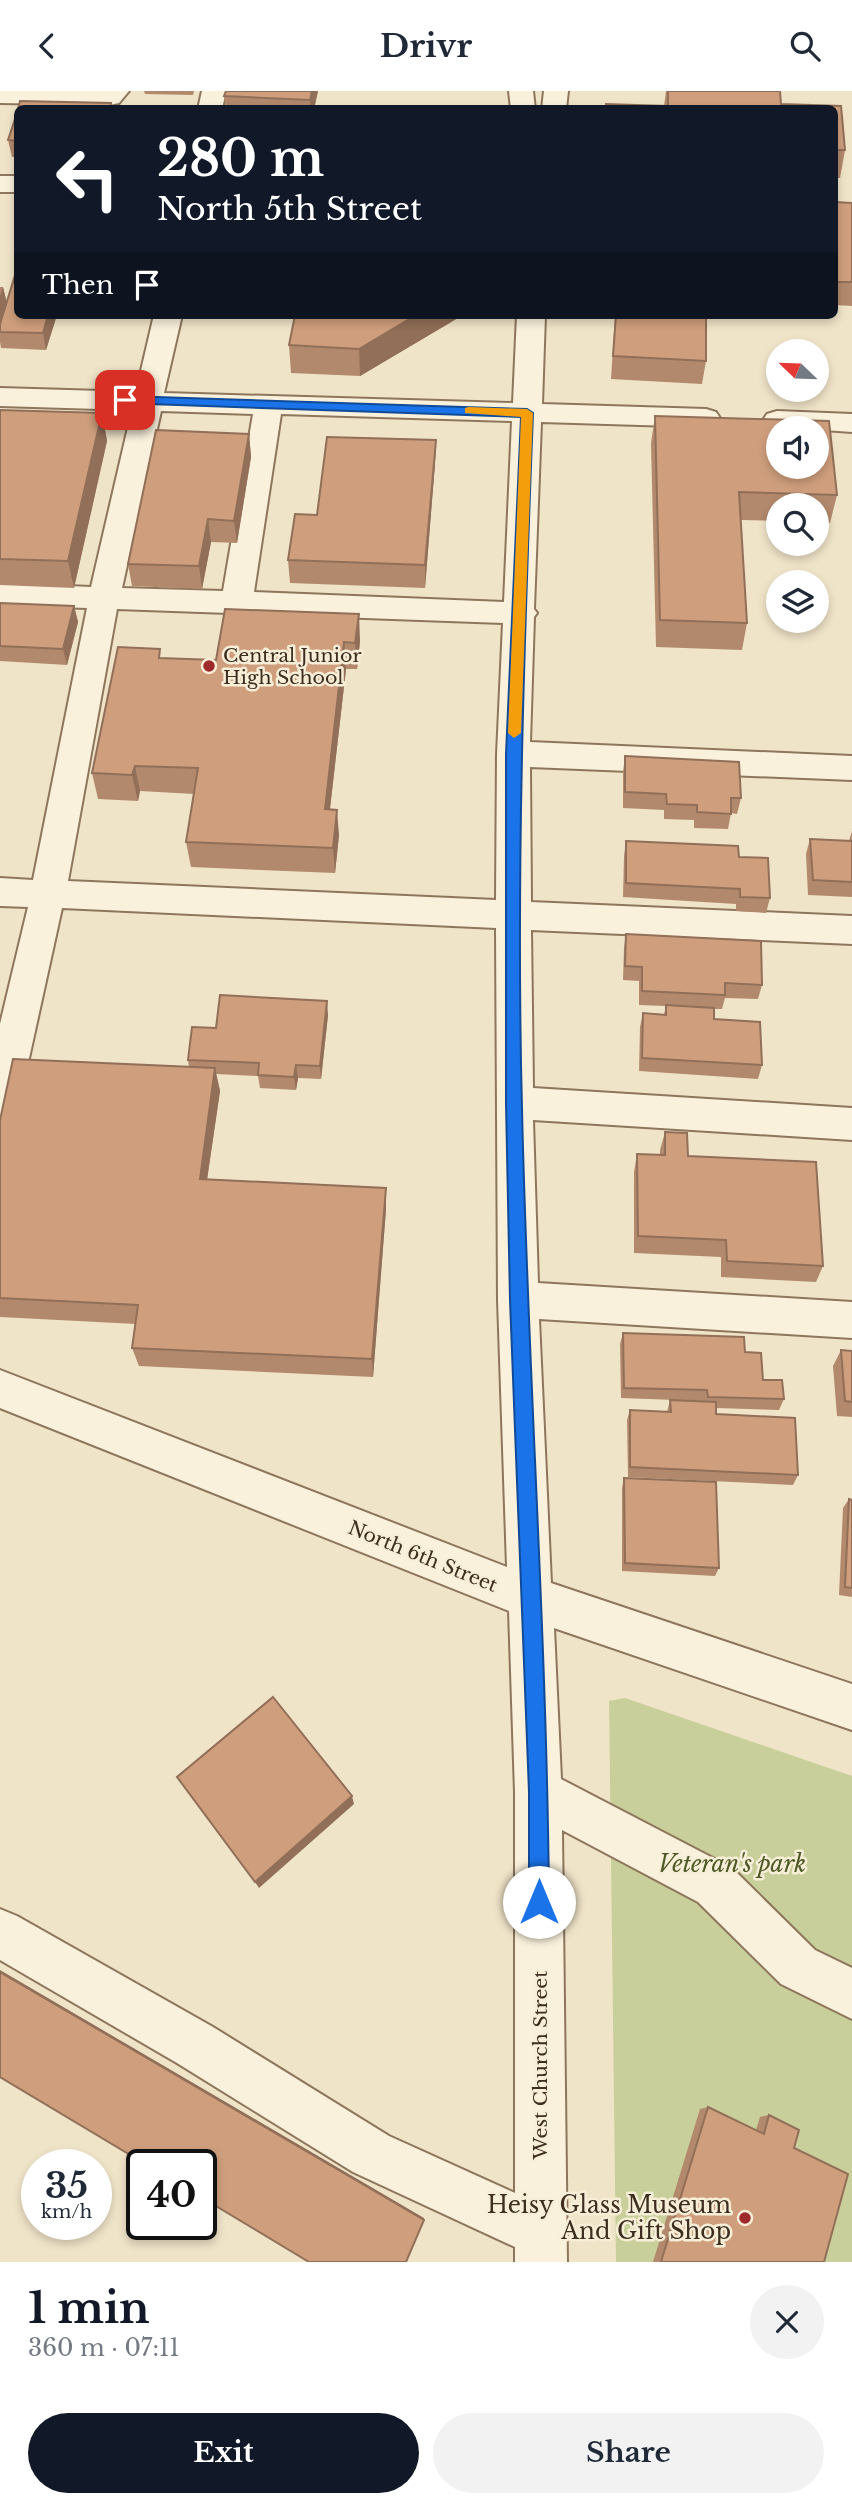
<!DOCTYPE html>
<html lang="en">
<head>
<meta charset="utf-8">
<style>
	body { margin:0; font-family:"Libre Baskerville",serif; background:#f2f2f3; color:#1f2937; height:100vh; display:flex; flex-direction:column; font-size:26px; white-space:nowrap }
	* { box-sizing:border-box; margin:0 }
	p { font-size:23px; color:#747a83 }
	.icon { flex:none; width:38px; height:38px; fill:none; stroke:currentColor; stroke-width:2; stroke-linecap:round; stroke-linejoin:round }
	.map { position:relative; height:2171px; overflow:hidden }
	.details { display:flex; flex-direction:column; background:#fff; flex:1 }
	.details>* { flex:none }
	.banner { position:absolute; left:14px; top:14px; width:824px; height:214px; border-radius:10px; box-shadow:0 4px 10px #0003; background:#111827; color:#fff; overflow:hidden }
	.needle { width:46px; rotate:293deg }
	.controls { position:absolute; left:766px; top:248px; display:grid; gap:14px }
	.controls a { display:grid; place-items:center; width:63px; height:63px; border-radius:50%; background:#fff; box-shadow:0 4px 10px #0003; font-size:35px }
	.speed { position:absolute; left:21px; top:2058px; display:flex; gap:14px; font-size:35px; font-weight:700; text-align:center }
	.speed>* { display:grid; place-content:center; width:91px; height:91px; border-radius:50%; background:#fff; box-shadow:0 4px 10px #0003; line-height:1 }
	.speed small { font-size:18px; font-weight:400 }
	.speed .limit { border:4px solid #111; border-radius:10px; background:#fff; color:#111 }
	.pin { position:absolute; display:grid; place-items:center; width:60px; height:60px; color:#fff; margin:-30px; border-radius:14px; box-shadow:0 4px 10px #0006 }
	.me { position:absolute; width:77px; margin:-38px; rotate:0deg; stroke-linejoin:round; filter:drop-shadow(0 0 5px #0008) }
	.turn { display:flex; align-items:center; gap:24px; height:147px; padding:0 28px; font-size:32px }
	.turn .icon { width:91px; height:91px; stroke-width:2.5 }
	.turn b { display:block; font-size:49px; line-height:60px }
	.then { display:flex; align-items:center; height:66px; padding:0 28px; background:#0003; gap:14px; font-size:26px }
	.round { display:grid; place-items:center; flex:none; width:74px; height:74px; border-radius:37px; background:#f2f2f3 }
	.headline { display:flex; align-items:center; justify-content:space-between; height:119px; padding:0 28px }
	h1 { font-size:42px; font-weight:700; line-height:52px; color:#111827 }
	.button { display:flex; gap:14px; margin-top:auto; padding:14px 28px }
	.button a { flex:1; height:80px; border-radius:42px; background:#111827; color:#fff; font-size:28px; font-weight:700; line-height:80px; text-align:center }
	.button a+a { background:#f2f2f3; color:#1f2937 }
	header { display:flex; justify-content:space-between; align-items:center; height:91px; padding:0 28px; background:#fff; font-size:32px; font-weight:700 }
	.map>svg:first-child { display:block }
</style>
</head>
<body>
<header><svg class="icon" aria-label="back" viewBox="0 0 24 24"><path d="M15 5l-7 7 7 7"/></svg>Drivr<svg class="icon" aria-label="search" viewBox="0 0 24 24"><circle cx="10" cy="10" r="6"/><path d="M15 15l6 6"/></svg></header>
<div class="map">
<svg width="852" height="2171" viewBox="0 0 852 2171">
	<rect width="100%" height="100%" fill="#f0e4c8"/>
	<path fill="#c9cf9b" d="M625 1607 852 1685V2171H616L609 1610Z"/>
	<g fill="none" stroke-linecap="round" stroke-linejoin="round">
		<g stroke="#8d765c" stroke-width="4">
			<g id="minor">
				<path d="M0 0H129L119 12 110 14 0 12Z"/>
				<path d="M202 0H226L222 18H198Z"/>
				<path d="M509 0H533L535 18H511Z"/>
				<path d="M544 0H568L566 18H542Z"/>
				<rect x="0" y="85" width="18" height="16"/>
				<path d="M154 224H182L164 302 513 312 517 224H545L542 313 706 318 716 321 720 327 716 333 706 336 541 331 534 518 537 522 534 526 530 651 852 665V689L530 676 531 811 852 825V853L531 839 533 997 852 1017V1049L533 1029 538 1192 852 1211V1247L539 1228 551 1492 852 1593V1639L554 1537 561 1688 732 1777 815 1859 852 1877V1928L781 1893 698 1811 562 1739 567 2171H515V2156L353 2081 177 1972 0 1869V1818L17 1825 213 1936 389 2045 515 2102V1701L509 1520 0 1317V1279L507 1476 498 1209 496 837 62 817 19 1013 13 1024 0 1029V933L28 816 0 815V787L33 789 87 517 0 514V492L91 496 132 319 0 315V297L136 301ZM161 320 253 323 223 500 122 497ZM281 323 512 330 504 511 254 501ZM117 518 503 532 497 663 496 809 68 790Z"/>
				<path d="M777 320 852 323V341L767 335 763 329 767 323Z"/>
			</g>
		</g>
		<use href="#minor" fill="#faf1dc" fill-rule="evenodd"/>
	</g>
	<g fill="#b2896c">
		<path d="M144 0H194L193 4 145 3Z"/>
		<path d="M226 0H318L314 18H226L224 5Z"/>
		<path d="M666 0H780L781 13 841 15 845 59 840 87H835V18H606V13L664 15Z"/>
		<path d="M18 19V66H12L8 49Z"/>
		<path d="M835 111 852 112V215L835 214Z"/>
		<path d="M0 196H3L7 212 56 227 46 259 1 257 0 251Z"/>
		<path d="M295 224H463L360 285 291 282 289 254Z"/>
		<path d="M615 224H706V270L702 293 611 288Z"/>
		<path d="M0 319 102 322 107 350 74 497 0 494Z"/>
		<path d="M655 325 837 404 830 432 817 431V415H779V430L741 429 747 532 742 559 656 556 651 352Z"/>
		<path d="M249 343 251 366 237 452 211 451 202 498 132 495 128 473Z"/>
		<path d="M436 349 435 372 425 497 290 492 288 469 317 424Z"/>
		<path d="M0 512 74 515 78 531 67 574 0 570Z"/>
		<path d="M360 550 357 578H346L330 718 339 744 335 782 191 776 186 751 194 703 140 700 138 710 98 708 92 682 162 567 216 569Z"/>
		<path d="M625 665 741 707 737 723 731 722 728 738 694 737V729L664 728V719L623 717V681Z"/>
		<path d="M852 740V806L808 804 806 763 810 748 849 750Z"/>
		<path d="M626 750 739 766 770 807 766 822 736 820V813L623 806 624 765Z"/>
		<path d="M626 843 762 894 758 908 725 907 722 918H714V928L762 974 758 988 639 980 640 936 643 922 664 923 666 915 639 914V890L623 889 624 857Z"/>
		<path d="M328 924 321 988 298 987 296 999 260 997 258 985 216 983 220 1000 207 1089 386 1118 373 1286 139 1275 132 1257 136 1233 0 1226V1029L189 976 188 969 216 937Z"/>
		<path d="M665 1041 688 1065 823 1175 816 1191 721 1186V1166L634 1162V1081L637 1063 660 1064V1059Z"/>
		<path d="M623 1242 745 1261 763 1289 784 1308 779 1319 716 1317V1323L798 1384 793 1394 628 1386 627 1329 630 1319 667 1321 670 1309 703 1310 621 1307 620 1253Z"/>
		<path d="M841 1259 852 1260V1326L837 1325 833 1275Z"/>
		<path d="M624 1387 719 1477 715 1485 622 1480V1397Z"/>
		<path d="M849 1408 852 1409V1506L839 1504 843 1417Z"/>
		<path d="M708 2016 756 2039 760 2026 769 2024 794 2057 824 2171H653L700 2018Z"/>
	</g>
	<g fill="#916f58">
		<path d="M312 0H318L314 18H311L310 9Z"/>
		<path d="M3 196 7 213 0 234V205Z"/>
		<path d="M48 224H55L56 227 46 259 43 242Z"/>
		<path d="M416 224H463L360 285 359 258Z"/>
		<path d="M102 322 107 350 74 497 68 470Z"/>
		<path d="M249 343 251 366 237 452 234 430Z"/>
		<path d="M436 349 435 372 425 497V474Z"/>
		<path d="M208 428 211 451 202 498 199 475Z"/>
		<path d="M74 515 78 531 67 574 63 558Z"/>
		<path d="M359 523 360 550 357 578 355 552Z"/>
		<path d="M344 551 346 578 327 743 325 718Z"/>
		<path d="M135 675 140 700 138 710 132 684Z"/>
		<path d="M337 719 339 744 335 782 333 757Z"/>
		<path d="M327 910 328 924 321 988 320 975Z"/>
		<path d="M296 974 298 987 296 999 294 986Z"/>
		<path d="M215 977 220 1000 204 1109 200 1088Z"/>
		<path d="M386 1097V1118L373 1286 372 1268Z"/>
		<path d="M352 1705 354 1713 259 1797 255 1791Z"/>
		<path d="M0 1879 424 2127V2129L0 1881Z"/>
	</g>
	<g fill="#cf9f7d" stroke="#916f58" stroke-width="2" fill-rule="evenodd">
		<path d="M226 0H312L310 9 224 5Z"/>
		<path d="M668 0H780L781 13 841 15 845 59H835V18H606V13L668 15Z"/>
		<path d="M20 10 111 12 110 18H18Z"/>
		<path d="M18 19V50L8 49Z"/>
		<path d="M835 111 852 112V191H835Z"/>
		<path d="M16 181H18V224H48L43 242 0 241V233Z"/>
		<path d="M295 224H416L359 258 289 254Z"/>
		<path d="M616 224H706V270L613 265Z"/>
		<path d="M0 319 102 322 68 470 0 468Z"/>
		<path d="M655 325 829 330 837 404 739 401 747 532 660 529ZM779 338H817V376H779Z"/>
		<path d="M156 339 249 343 234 430 208 428 199 475 128 473Z"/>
		<path d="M327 346 436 349 425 474 288 469 295 423 317 424Z"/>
		<path d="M0 512 74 515 63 558 0 555Z"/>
		<path d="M225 518 359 523 355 552 344 551 325 718 337 719 333 757 186 751 198 677 135 675 132 684 92 682 118 556 160 558 159 567 216 569Z"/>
		<path d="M625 665 739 671 741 707H731V723L697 721V714L667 713 666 703 625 701Z"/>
		<path d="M810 748 852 750V791L813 789Z"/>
		<path d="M626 750 738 755 739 766 768 767 770 807 740 806V798L626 792Z"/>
		<path d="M626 843 761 850 762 894 725 892V904L642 900V876L625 875Z"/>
		<path d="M220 904 327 910 320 975 296 974 294 986 258 984 259 972 188 969 192 936 216 937Z"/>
		<path d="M666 914 714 917V928L760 931 762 974 642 967 643 922 666 924Z"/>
		<path d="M13 968 215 977 200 1088 386 1097 372 1268 132 1257 138 1214 0 1207V1029Z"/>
		<path d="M665 1041 687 1042 688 1065 816 1071 823 1175 727 1170 726 1149 638 1145 637 1063 665 1064Z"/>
		<path d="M623 1242 744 1246 745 1261 761 1262 763 1289H782L784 1308 708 1306 707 1299 624 1297Z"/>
		<path d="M841 1259 852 1260V1311L845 1310Z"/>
		<path d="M670 1309 716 1311V1323L795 1327 798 1384 630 1376V1319L671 1321Z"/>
		<path d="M624 1387 716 1391 719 1477 625 1472Z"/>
		<path d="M849 1408 852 1409V1497L845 1496Z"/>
		<path d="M273 1606 352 1705 255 1791 177 1686Z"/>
		<path d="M0 1881 424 2129 406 2171H309L201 2106V2074H147L0 1986Z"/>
		<path d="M708 2016 764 2043 769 2024 799 2039 794 2057 848 2083 824 2171H661Z"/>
	</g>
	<path fill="#1a73e8" stroke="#114b97" stroke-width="2" d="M125 305 527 318 533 322C524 554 516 786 522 1018 528 1283 547 1547 549 1811L546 1818 539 1821 532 1818 529 1811V1701L510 1209 506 1012V663L521 326 121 312V306Z"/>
	<path fill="#f59e0b" d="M469 316 527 318 533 322 521 642 514 647 508 642 521 326 465 322V317Z"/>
	<g fill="#9e2a2b" stroke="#f7eed8" stroke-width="2.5">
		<circle cx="209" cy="575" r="7"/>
		<circle cx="745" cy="2127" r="7"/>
	</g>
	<g text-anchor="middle" stroke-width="5" stroke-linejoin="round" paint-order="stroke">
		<g font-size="19" fill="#3d2e20" stroke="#f7eed8" text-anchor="start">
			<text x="223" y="571">Central Junior<tspan x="223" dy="22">High School</tspan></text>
		</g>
		<g font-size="19" fill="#3d2e20" stroke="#f7eed8">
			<text transform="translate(423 1465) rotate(22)" y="7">North 6th Street</text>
			<text transform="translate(540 1974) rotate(-90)" y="7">West Church Street</text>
		</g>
		<g font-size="23" font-style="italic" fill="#4d5a26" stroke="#f7eed8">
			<text x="732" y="1781">Veteran's park</text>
		</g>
		<g font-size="23" fill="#3d2e20" stroke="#f7eed8" text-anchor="end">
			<text x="731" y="2122">Heisy Glass Museum<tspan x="731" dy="26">And Gift Shop</tspan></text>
		</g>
	</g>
</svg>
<div class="controls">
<a><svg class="needle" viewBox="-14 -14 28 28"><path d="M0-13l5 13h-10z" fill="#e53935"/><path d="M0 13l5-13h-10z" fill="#747a83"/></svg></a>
<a><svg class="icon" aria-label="sound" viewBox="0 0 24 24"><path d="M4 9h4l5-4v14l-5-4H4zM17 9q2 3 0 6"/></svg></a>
<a><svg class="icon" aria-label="search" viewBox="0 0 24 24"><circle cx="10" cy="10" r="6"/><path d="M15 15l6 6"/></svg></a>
<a><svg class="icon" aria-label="layers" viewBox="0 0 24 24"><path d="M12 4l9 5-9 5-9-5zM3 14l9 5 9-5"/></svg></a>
</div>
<div class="speed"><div>35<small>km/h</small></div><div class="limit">40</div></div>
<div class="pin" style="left:125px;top:309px;background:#d93025"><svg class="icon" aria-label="arrive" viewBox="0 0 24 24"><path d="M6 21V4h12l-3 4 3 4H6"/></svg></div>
<svg class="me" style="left:539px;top:1811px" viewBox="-20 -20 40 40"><circle r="19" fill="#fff"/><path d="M0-13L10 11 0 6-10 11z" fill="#1a73e8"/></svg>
<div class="banner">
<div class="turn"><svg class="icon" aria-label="left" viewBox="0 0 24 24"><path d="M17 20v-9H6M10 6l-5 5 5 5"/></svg><div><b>280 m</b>North 5th Street</div></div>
<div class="then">Then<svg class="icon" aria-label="arrive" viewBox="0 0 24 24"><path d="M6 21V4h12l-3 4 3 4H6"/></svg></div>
</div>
</div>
<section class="details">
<div class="headline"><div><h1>1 min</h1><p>360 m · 07:11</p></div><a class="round"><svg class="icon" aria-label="close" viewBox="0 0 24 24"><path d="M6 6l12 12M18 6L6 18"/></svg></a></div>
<div class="button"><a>Exit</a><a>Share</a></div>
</section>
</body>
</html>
